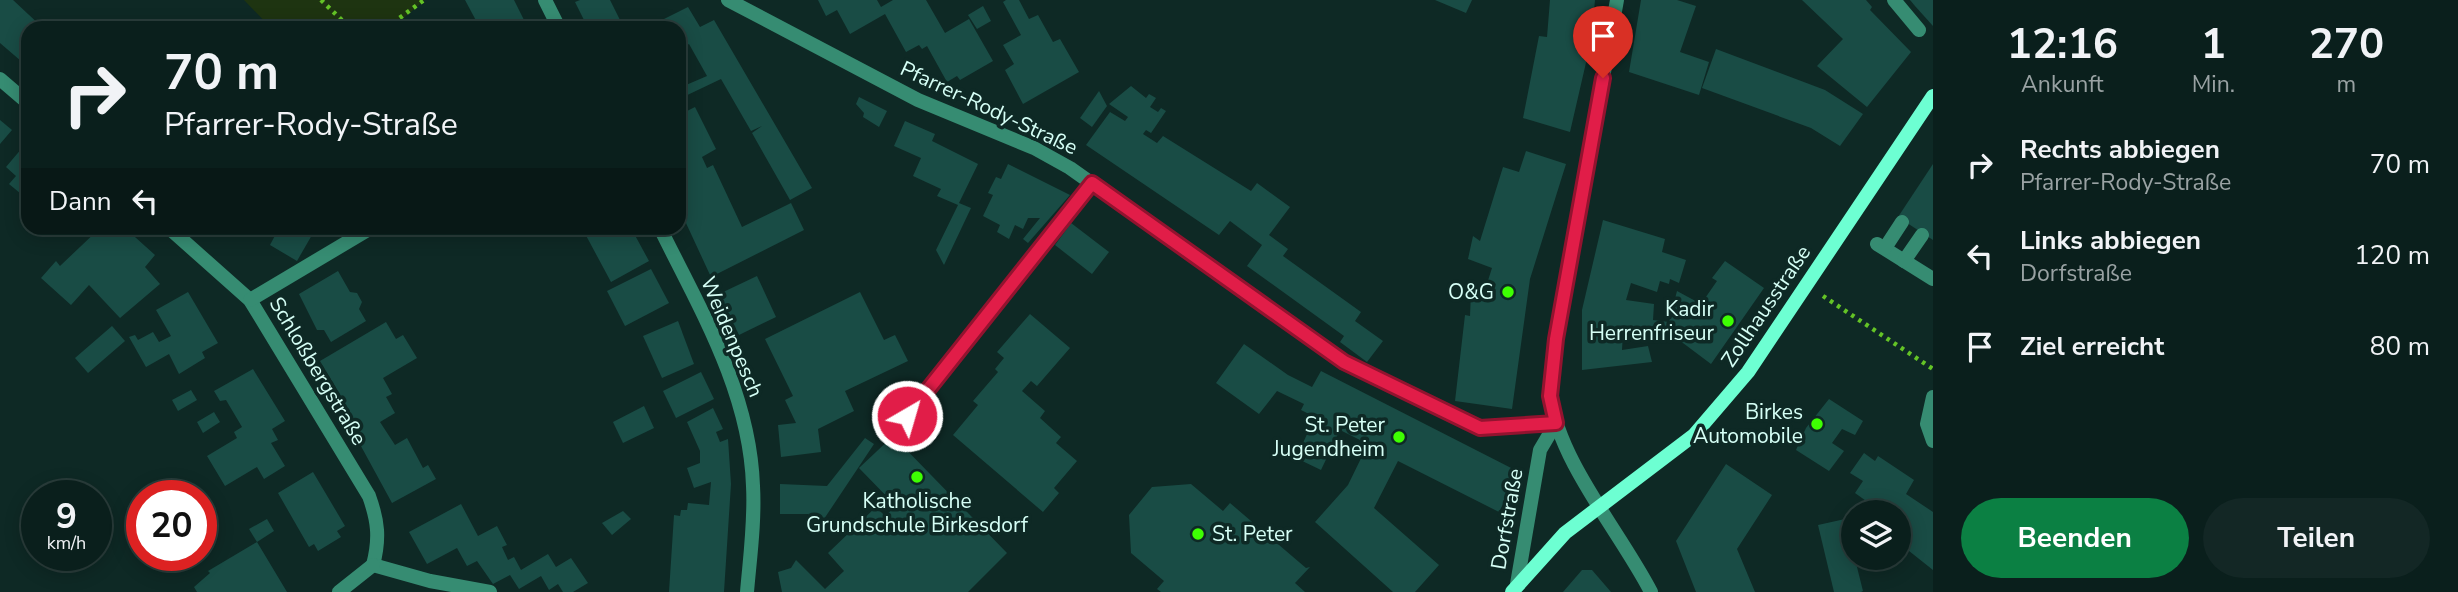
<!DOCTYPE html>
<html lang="de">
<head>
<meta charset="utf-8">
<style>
	body { margin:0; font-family:"Nunito Sans",sans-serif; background:#132725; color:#f1f3f6; height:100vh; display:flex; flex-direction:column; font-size:26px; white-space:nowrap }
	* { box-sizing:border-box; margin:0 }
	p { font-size:23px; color:#99a2a3 }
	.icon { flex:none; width:38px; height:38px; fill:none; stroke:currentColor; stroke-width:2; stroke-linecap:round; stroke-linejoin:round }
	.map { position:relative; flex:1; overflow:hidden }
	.drawer { display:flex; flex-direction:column; background:#0a1f1c; width:525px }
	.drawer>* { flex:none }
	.banner { position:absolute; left:21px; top:21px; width:665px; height:214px; border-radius:21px; box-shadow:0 4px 18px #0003,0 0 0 2px #2a3d3b; background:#0a1f1c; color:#f1f3f6; overflow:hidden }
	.buttons { position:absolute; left:1841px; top:500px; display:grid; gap:14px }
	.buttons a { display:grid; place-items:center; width:70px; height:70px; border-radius:50%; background:#0a1f1c; box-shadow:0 4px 18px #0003,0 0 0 2px #2a3d3b; font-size:35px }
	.speed { position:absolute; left:21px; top:480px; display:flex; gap:14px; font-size:35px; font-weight:700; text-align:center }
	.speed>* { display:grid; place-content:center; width:91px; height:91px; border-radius:50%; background:#0a1f1c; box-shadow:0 4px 18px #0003,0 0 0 2px #2a3d3b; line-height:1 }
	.speed small { font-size:18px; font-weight:400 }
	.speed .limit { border:10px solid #d22; background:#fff; color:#111 }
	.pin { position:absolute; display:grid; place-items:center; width:60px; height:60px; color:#fff; margin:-72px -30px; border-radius:50% 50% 50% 0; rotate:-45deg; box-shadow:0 0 7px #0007 }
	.pin .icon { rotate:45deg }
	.me { position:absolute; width:77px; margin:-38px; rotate:38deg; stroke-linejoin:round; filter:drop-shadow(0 0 5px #0008) }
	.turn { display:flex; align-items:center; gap:24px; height:147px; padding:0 28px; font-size:32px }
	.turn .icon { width:91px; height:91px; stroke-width:2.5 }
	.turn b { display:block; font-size:49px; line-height:60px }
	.then { display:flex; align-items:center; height:66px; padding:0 28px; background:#0003; gap:14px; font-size:26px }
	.eta { display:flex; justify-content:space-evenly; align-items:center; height:119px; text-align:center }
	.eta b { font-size:42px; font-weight:700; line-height:49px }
	.button { display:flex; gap:14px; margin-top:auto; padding:14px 28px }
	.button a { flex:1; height:80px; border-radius:42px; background:#0b8043; color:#fff; font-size:28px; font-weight:700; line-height:80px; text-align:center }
	.button a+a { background:#132725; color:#f1f3f6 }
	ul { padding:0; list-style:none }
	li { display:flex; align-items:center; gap:21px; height:91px; padding:0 28px }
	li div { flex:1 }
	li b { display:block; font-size:26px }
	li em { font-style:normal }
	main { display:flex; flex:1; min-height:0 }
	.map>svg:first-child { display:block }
</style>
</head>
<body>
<main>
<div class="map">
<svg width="1933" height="592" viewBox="0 0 1933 592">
	<rect width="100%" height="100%" fill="#0e2925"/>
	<path fill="#1e3411" d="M244 0H425L392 28H271Z"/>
	<g fill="#194c45">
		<path d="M0 0H13L43 28H28V67L0 43Z"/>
		<path d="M465 0H514L528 28H480Z"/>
		<path d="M580 0H610L624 28H588L575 2Z"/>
		<path d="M818 0H877L881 7 893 0H926L945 33 969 19 993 61 960 80 957 76 947 82 927 46 922 49 919 45 906 52 885 14 850 34 837 10 826 16Z"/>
		<path d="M1006 0H1019L1029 19 1038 15 1053 42 1060 39 1079 72 1023 104 1005 70 1014 64 1003 45 1021 35 1003 2Z"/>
		<path d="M1435 0H1472L1466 13Z"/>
		<path d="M1550 0H1595L1591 41 1570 132 1523 118 1539 36 1547 37Z"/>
		<path d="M1641 0H1677L1696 6 1680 52 1709 62 1699 95 1629 72Z"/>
		<path d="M1802 0H1866L1872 7 1870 10 1911 52 1867 107 1817 66 1843 39Z"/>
		<path d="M1910 0H1933V26L1915 6Z"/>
		<path d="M983 6 991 21 977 29 968 15Z"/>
		<path d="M688 7 700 27 714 20 812 188 790 200 752 133 762 126 751 131 721 79 679 99V88L707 76 689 44 679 50V28H646Z"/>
		<path d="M1716 49 1825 90 1863 114 1840 146 1811 128 1702 88Z"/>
		<path d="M1131 86 1146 98 1149 94 1156 98 1150 107 1158 112 1161 108 1166 111 1151 133 1146 130 1143 134 1157 143 1163 136 1251 191 1257 183 1290 207 1269 235 1288 249 1283 256 1361 312 1355 321 1383 341 1367 362 1340 342 1344 336 1247 266 1262 245 1230 221 1219 235 1086 145 1110 112 1125 121 1128 117 1109 104Z"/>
		<path d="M1099 91 1107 106 1092 127 1080 118Z"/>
		<path d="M859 97 887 111 879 127 863 117 864 113 856 104Z"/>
		<path d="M695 107 716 149 702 157 707 168 713 165 742 227 791 203 804 230 711 277 679 208V115Z"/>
		<path d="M0 120 12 130 0 144Z"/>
		<path d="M905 121 935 134 932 141 978 164 959 203 971 208 944 265 936 250 958 205 937 196 941 189 913 176 921 158 894 146Z"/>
		<path d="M28 141V210L27 211 20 206 26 198 9 184 16 176 6 167Z"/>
		<path d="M1526 151 1566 164 1530 279 1512 409 1455 401 1465 315 1470 316 1471 292 1483 296 1492 268 1468 259 1473 236 1480 241 1503 167 1519 172Z"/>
		<path d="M1008 164 1070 195 1028 243 1023 239 1040 218H1028L1023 229 1015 225 1009 239 997 232 1000 225 983 216 993 195 988 193 996 177 1001 179Z"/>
		<path d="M1933 164V240L1898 217Z"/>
		<path d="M1603 220 1665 239 1662 252 1686 260 1679 283 1670 279 1669 284 1660 281 1657 292 1631 283 1626 300 1654 304 1653 320 1669 322 1677 291 1701 304 1717 281 1712 278 1725 261 1764 288 1711 364 1683 343 1665 335 1623 332 1622 350 1648 346 1652 362 1582 370V310Z"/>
		<path d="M1071 223 1109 252 1092 274 1055 245Z"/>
		<path d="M100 228H125L155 255 145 267 160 284 120 318 89 285 71 305 41 278 56 261 60 266Z"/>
		<path d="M279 228H316L297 261 270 245Z"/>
		<path d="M576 228H631L649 261 611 282 582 228 578 230Z"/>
		<path d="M651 269 669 303 625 326 607 291Z"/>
		<path d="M338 271 350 292 357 293 362 302 359 309 366 321 331 342 324 330H317L299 294Z"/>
		<path d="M757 276 776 317 739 335 719 294Z"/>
		<path d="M188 292 218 343 202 352 205 358 179 374 169 354 146 367 129 337 135 335 138 340 153 332 159 342 171 336 156 310Z"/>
		<path d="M860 292 884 340 895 335 908 361 845 391 854 411 818 429 821 452 781 457 778 425 796 423 785 400 793 396 765 339Z"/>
		<path d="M1030 314 1070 348 1037 386 1031 381 1022 391 1045 411 1040 418 1061 437 1056 443 1077 461 1054 488 1059 493 1043 512 953 435 978 405 973 401 998 372 995 369 1004 358 997 352Z"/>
		<path d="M678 321 694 364 662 378 643 336Z"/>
		<path d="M386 322 396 339 403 335 417 358 383 378 392 394 386 397 395 413 380 422 395 445 407 438 423 468 428 465 436 479 392 503 338 404 344 401 320 361Z"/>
		<path d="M112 326 125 341 88 373 75 358Z"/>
		<path d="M1244 344 1288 375 1312 387 1321 371 1519 472 1499 512 1398 461 1374 508 1439 565 1415 592H1393L1315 522 1348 485 1368 444 1340 430 1321 470 1296 458 1315 417 1301 410 1304 404 1277 391 1259 414 1216 383Z"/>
		<path d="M253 369 285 421 272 429 278 440 271 443 285 466 264 479 257 467 225 486 207 456 237 438 234 432 242 427 226 400 220 401 214 391Z"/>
		<path d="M701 372 714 399 676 418 663 391Z"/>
		<path d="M191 390 197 400 178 411 172 400Z"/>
		<path d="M1829 399 1863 421 1855 435 1842 429 1832 443 1844 451 1829 471 1796 450 1806 428Z"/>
		<path d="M644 406 654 428 623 443 613 422Z"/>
		<path d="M713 408 723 429 716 432 720 442 728 439 731 484 724 592H669L674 515 680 516 681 510H687L688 503 709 505 711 482 694 488 687 468 700 463V451L687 422Z"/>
		<path d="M214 412 220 422 203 433 197 422Z"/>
		<path d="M893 436 1007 553 968 592H782L778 572 791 568 796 560 825 589 844 571 828 553 876 507 885 516 896 506 859 468Z"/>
		<path d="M865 438 874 444 816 531 808 514H780V484L827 486Z"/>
		<path d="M1864 453 1875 461 1878 456 1914 480 1906 494 1933 512V570L1899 543V513H1883L1855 493 1863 481 1850 473Z"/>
		<path d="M1726 464 1772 495 1737 549 1755 592H1696L1676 541Z"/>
		<path d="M313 472 345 526 337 531 341 537 318 551 314 544 309 547 278 493Z"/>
		<path d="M1191 484 1223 511 1230 503 1306 568 1310 567 1295 583 1305 592H1161L1157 589 1164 581 1131 553 1129 515 1152 487Z"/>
		<path d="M461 504 478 536 497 526 507 545 502 547 508 560 514 557 521 570 548 554 556 567 571 558 588 583 573 592H563L558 584 549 590 541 576 519 589 510 575 493 584 477 561 467 566 457 548 427 564 409 532Z"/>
		<path d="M623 511 631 519 612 535 602 523Z"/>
		<path d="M267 519 274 531 257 542 249 529Z"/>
		<path d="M1845 519 1863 591 1861 592H1834L1818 525Z"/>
		<path d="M257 542 287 592H197L194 587 210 573 208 571Z"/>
		<path d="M1582 570H1592L1611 592H1563Z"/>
	</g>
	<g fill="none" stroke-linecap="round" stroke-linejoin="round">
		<g stroke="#64c326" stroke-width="4.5" stroke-dasharray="3.5 5" stroke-linecap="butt">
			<path d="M321 0 350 28"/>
			<path d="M386 28 424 0"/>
			<path d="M1823 296 1933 369"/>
		</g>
		<g stroke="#368c72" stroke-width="14">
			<path d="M1877 244 1933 279"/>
			<path d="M1885 248 1902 222"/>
			<path d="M1904 261 1922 235"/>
			<path d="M907 416 1092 183"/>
		</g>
		<g stroke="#368c72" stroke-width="14">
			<path d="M545 0 559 28"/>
			<path d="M728 0 918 100 1034 148 1070 168 1344 362 1481 428 1556 423"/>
			<path d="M1617 0 1556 339C1554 358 1549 379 1551 398 1558 460 1622 535 1651 592"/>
			<path d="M1894 0 1919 30"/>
			<path d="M0 79 28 103"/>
			<path d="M169 228 250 300 369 496C378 521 380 538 373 565"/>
			<path d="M660 228C700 309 750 392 753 486 755 521 750 557 747 592"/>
			<path d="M250 300 371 228"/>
			<path d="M1933 397 1927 424 1933 441"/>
			<path d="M373 565 430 581 490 592"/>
			<path d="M1517 584 1540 450 1556 423"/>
			<path d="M339 592 373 565"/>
		</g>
		<path stroke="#6dffd2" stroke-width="14" d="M1512 592 1565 533 1694 435 1748 372 1933 96"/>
	</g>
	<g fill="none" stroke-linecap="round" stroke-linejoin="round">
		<g stroke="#92132f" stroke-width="18">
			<path id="route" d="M907 416 1092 183 1344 362 1480 428 1556 423 1550 396 1556 339 1603 78"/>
		</g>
		<use href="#route" stroke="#e11d48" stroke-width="12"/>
	</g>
	<g fill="#3eff02" stroke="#0e2925" stroke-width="2.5">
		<circle cx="1508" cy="292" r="7"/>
		<circle cx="1728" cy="321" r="7"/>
		<circle cx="1817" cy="424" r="7"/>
		<circle cx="1399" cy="437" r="7"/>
		<circle cx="917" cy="477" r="7"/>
		<circle cx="1198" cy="534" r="7"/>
	</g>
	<g text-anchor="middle" stroke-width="7" stroke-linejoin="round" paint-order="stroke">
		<g font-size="21" fill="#d6fff6" stroke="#0e2925">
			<text transform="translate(989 108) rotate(25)" y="7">Pfarrer-Rody-Straße</text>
			<text transform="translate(1766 306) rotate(-56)" y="7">Zollhausstraße</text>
			<text transform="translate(732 337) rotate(67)" y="7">Weidenpesch</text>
			<text transform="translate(318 371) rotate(59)" y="7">Schloßbergstraße</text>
			<text transform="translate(1507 519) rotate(-80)" y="7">Dorfstraße</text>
		</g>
		<g font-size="21" fill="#d6fff6" stroke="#0e2925" text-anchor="end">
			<text x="1494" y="299">O&amp;G</text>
			<text x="1714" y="316">Kadir<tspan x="1714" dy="24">Herrenfriseur</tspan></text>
			<text x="1803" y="419">Birkes<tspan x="1803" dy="24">Automobile</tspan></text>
			<text x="1385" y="432">St. Peter<tspan x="1385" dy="24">Jugendheim</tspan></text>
			<text x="917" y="508" text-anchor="middle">Katholische<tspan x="917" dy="24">Grundschule Birkesdorf</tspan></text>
			<text x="1212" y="541" text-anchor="start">St. Peter</text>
		</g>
	</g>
</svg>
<div class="buttons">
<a><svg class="icon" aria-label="layers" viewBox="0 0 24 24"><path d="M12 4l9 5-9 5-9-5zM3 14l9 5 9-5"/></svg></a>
</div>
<div class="speed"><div>9<small>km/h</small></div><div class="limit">20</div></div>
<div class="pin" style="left:1603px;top:78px;background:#d93025"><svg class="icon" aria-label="arrive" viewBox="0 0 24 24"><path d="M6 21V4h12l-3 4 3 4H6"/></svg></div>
<svg class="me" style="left:907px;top:416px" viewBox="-20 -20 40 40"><circle r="17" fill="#e11d48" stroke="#fff" stroke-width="3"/><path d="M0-11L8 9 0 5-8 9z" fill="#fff"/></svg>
<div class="banner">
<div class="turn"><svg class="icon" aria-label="right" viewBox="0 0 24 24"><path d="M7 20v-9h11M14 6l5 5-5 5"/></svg><div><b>70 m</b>Pfarrer-Rody-Straße</div></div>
<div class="then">Dann<svg class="icon" aria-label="left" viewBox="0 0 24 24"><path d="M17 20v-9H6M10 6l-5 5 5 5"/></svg></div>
</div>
</div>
<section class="drawer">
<div class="eta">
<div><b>12:16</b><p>Ankunft</p></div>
<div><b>1</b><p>Min.</p></div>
<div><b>270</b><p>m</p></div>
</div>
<ul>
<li><svg class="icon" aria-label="right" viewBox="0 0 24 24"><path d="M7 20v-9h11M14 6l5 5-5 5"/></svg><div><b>Rechts abbiegen</b><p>Pfarrer-Rody-Straße</p></div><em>70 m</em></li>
<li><svg class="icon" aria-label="left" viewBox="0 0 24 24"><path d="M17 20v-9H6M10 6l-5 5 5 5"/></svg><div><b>Links abbiegen</b><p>Dorfstraße</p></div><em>120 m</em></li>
<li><svg class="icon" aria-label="arrive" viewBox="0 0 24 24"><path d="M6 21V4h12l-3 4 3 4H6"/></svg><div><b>Ziel erreicht</b></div><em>80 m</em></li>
</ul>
<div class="button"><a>Beenden</a><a>Teilen</a></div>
</section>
</main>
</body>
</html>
